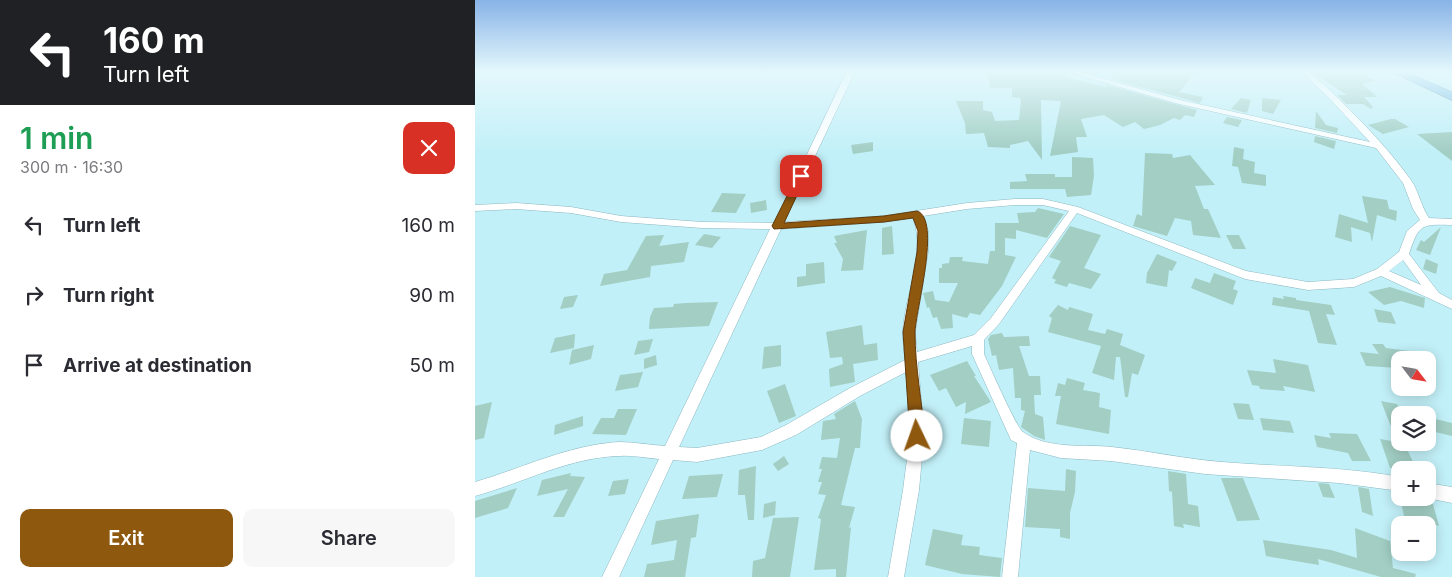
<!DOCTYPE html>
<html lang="en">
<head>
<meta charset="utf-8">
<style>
	body { margin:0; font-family:Inter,sans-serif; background:#f7f7f7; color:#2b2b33; height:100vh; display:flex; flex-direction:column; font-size:19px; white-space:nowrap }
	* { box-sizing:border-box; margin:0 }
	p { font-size:16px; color:#7c7c81 }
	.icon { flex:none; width:28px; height:28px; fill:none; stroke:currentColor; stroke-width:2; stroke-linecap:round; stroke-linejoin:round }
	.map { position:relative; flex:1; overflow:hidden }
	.panel { display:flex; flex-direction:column; background:#fff; width:475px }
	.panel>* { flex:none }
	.guide { background:#202124; color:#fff; overflow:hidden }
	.needle { width:32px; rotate:121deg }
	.controls { position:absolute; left:916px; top:351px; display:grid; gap:10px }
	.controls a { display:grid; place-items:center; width:45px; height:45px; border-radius:10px; background:#fff; box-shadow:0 2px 12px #0003; font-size:25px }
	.pin { position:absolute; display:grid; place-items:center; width:42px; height:42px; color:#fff; margin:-21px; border-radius:10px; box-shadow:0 2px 8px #0006 }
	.me { position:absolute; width:55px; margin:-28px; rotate:357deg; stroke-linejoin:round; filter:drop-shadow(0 0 4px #0008) }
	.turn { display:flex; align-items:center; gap:18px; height:105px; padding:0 20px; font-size:22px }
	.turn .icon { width:65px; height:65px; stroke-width:2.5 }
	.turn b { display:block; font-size:35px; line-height:42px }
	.round { display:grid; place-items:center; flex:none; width:52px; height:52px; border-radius:10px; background:#f7f7f7 }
	.overview { display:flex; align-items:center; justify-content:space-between; height:85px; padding:0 20px }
	h1 { font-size:30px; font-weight:600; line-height:38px; color:#1e9e55 }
	.button { display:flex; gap:10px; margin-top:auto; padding:10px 20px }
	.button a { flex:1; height:58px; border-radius:10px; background:#8f580f; color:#fff; font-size:20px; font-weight:600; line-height:58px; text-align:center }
	.button a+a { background:#f7f7f7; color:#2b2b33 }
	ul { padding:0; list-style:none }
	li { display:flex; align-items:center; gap:15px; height:70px; padding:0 20px }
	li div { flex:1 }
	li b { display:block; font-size:19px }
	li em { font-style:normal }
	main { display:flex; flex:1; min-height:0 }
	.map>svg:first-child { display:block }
</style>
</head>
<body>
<main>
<section class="panel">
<div class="guide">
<div class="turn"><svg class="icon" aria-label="left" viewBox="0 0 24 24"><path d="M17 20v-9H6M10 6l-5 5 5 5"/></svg><div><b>160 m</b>Turn left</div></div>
</div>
<div class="overview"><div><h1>1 min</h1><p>300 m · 16:30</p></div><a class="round" style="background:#d93025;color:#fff"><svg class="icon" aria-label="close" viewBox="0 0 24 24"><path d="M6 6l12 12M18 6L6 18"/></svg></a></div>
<ul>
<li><svg class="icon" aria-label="left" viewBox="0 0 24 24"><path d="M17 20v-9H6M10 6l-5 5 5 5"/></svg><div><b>Turn left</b></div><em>160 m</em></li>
<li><svg class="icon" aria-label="right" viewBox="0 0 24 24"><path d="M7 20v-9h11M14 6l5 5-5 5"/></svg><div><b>Turn right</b></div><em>90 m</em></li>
<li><svg class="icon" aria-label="arrive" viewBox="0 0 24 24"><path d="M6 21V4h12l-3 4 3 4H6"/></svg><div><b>Arrive at destination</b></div><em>50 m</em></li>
</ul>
<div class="button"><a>Exit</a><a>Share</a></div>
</section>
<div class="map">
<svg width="977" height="577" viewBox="0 0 977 577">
	<rect width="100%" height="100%" fill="#c2f0f8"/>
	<g fill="#a2cec4">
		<path d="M513 71 566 73V71H580L579 73 594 77 593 78 631 87 632 85 722 110 719 117 710 115 705 120 699 118 685 125 669 129 660 122 648 127 629 115 606 119 612 137H601L603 152 575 156 586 101 566 100 567 160 553 141 535 145V148L513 147 509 133 491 134 490 123 481 101H508V110L517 112 520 121 544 120 546 101 545 98 537 97V88H515Z"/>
		<path d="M640 71H722L704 92 728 97 725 103 636 79Z"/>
		<path d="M859 71 866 73 881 71 901 81 887 84 902 97H889L898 107 896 109 888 104H871L862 95H872L841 75Z"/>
		<path d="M766 98 776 100 772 113 756 109Z"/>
		<path d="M787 98 806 100 798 114 787 111Z"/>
		<path d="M841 111 851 125 863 128 862 133 840 128Z"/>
		<path d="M752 117 767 120 763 127 748 123Z"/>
		<path d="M916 119H920L934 127 908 134 893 125Z"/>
		<path d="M977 132V161L942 134Z"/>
		<path d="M840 136 861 141 859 149 839 142Z"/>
		<path d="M398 142V151L378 154 376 145Z"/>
		<path d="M759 147 769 149 768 159 780 162 779 173 791 175V186L767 183 763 167 757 166Z"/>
		<path d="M670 153 697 154 698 158 715 155 740 185 720 186 729 209H733L746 238 718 235 716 221 700 218 692 236 658 226 662 214 667 216Z"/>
		<path d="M597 157 618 158 619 176 616 195 592 197 590 189H535V182L552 181 550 174H580V177H597Z"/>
		<path d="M247 193 271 194 261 213 236 212Z"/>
		<path d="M887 196 912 200 914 209 922 211 921 221 902 215 897 242 895 233 876 227 877 242 860 237 864 214 893 223Z"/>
		<path d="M291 200 292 210 276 213 275 203Z"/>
		<path d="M563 208 589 214 572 238 541 230V239L530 238V255L541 257 527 286 505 315 495 313 492 318 477 314 478 328 466 329 462 317 458 318 454 307 452 308 448 293 458 291 460 300 474 302 483 283H464V268H467V264L474 263 475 257H488L487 261 513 264 515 251H520V223H544L542 213 560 212Z"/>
		<path d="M417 226 419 254 407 255V228Z"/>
		<path d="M595 226 626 235 609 268 626 274 616 289 594 283 592 287 579 283 581 280 577 278 586 261 574 257Z"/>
		<path d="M966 227 955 255 941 250 946 240 949 242Z"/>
		<path d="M392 230 388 270 366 271 368 259 359 243H362L359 236Z"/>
		<path d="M229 234 246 237 237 248 220 245Z"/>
		<path d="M189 235 184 246 214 242 209 262 176 266 175 277 125 286 129 274 152 270 171 236Z"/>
		<path d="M751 235H764L771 249H758Z"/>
		<path d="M682 254 702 262 697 271 694 270 692 287 671 283 672 273Z"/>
		<path d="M951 259 963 264 961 274 948 269Z"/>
		<path d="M349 262 350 283 322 287V277L331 276V264Z"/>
		<path d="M739 273 761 281 758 289 763 291 758 305 716 288 720 278 735 283Z"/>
		<path d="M915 287 950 298 949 308 926 301 909 305 893 292Z"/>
		<path d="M103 295 98 307 85 309 89 297Z"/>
		<path d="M808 296 821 298V300L856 305 860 315 851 314 862 345 843 343 834 311 797 305 798 297 809 299Z"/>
		<path d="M243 302 234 326 174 329 175 317 179 308 198 307 199 304 211 303Z"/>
		<path d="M583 305 593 310 594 307 618 314 613 330 630 334 632 329 648 334 645 345 670 355 663 375 657 373 653 397H650L645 357H641L639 380 617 373 626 346 573 332 577 318 574 316Z"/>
		<path d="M899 309 916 312 921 324 903 322Z"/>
		<path d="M387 325 389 345 402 343 403 360 378 364 380 382 355 387 354 369 368 364 367 357 355 358 351 332Z"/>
		<path d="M527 333 529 337 554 336 555 346H544L554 376H565L566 395H559L560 414 568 417 570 440 559 436 546 427 550 411 546 410V398H540L538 368 524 370 521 355 517 356 513 339 516 335Z"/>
		<path d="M100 334 99 348 75 353 80 338Z"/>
		<path d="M178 339 174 352 159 355 163 341Z"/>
		<path d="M897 344H908L911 348 958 354 957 360H919L924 368 891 366 885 352 904 354Z"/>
		<path d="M119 345 116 359 94 365 97 350Z"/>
		<path d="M306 345V366L287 369 289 347Z"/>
		<path d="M181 355 182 365 169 369V359Z"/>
		<path d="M798 359 833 365 840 392 808 386 810 391 785 389 784 386 777 385 772 370 801 373Z"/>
		<path d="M492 361 501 376H499L516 402 490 414 491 402 481 407 471 388 464 391 455 375Z"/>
		<path d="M168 372 163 387 140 391 145 375Z"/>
		<path d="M592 378 610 383 608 390 625 393 624 407 636 410 634 434 581 424 586 396H580L583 383 590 385Z"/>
		<path d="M310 384 321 416 304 423 292 391Z"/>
		<path d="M380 401 387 419 385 448H380L366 505 380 507 374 528 376 527 371 577H361V569L339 570 346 519 343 518 351 495 343 494 347 482H343L347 469H344L347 457 362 458 365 438 346 440 348 421 361 419 359 414Z"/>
		<path d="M906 401 922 404 927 415H925V442L929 443 942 470 915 468 905 439 922 442Z"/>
		<path d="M17 402 9 438 0 440V406Z"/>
		<path d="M758 403 774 404 779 420 763 419Z"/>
		<path d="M143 409H162L151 435 117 434 126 418H139Z"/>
		<path d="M108 416V426L79 435 80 425Z"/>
		<path d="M952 417 977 423V436L956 431Z"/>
		<path d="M489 418 516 421 514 447 486 444Z"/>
		<path d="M785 418 815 421 819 433 788 430Z"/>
		<path d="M854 433 882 434 896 461H877L873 453 842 447 839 435 856 438Z"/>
		<path d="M309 456 314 464 303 471 298 464Z"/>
		<path d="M281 466 279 520H273L270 495H263L264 470Z"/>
		<path d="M591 469 601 471 600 492 595 513V539L585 537V529L550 527 553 488 590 491Z"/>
		<path d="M693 471 711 474 713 504 723 506 725 527 708 524 709 528 699 526 697 492 694 491Z"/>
		<path d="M96 473 95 476 110 477 89 517H78L93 489 62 496 67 480Z"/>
		<path d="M248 474 242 497 207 499 214 476Z"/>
		<path d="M746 478H768L785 520 762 521Z"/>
		<path d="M154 479 150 494 133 496 138 481Z"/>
		<path d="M843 483 854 484 860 498 848 497Z"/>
		<path d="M883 487 894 489 898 516 887 512Z"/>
		<path d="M42 488 33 508 0 518V501Z"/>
		<path d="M925 498H935L958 504 964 526 950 522 951 525H931Z"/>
		<path d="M301 501 300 515 288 518 289 504Z"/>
		<path d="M224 514 221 537 216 538 210 577H169L172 564 199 560 202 540 176 545 181 521Z"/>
		<path d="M324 517 315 577H277L278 561 290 558 298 518Z"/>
		<path d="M880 528 915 541 918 568 941 574 940 577H906L843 559 844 565 791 556 788 540 856 550 882 558Z"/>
		<path d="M458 529 488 535 486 545 505 547 504 555 527 558 525 577 487 574 450 565Z"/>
	</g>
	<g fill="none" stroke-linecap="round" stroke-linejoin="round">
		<g stroke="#8cb8c0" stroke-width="1">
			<g id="minor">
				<path d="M372 71H380L309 222 409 216 492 203 540 199H568L603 207 771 271 833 282 878 279 902 269 924 252 932 231 945 220 938 209 928 183 901 148 704 104 589 71H601L705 100 895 142 854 98 826 71H834C870 104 907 140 936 180 944 192 946 206 954 218L977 219V225C946 224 944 224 934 254L964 293 977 300V309L906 276 879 287 833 290 770 279 602 213 524 324 509 340V354C515 367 541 427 548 432 573 450 609 444 637 447 674 451 710 459 747 462 806 467 866 466 925 477V491L864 483 730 474 636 461 586 458 555 450 543 577H527L542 443 536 440 497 354V346L443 362 449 436 444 490 429 577H413L428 490 435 436 431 372 385 396 321 435 287 450 222 462 198 460 144 577H127L184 459C171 458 158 455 145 456 94 457 48 483 0 496V482C48 468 93 445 144 442 159 442 175 445 190 446L295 229 227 228 146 222 96 213 41 209 0 211V205L41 203 96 207 146 216 227 222 299 223ZM540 205H568L594 211 516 318 499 335 442 352 440 332 453 252V231L448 216 492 209ZM438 218C452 256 429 294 428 333 428 342 429 351 430 360L375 388 311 425 286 437 222 448 204 447 306 229 409 222ZM928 260 946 285 914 271Z"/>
				<path d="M952 483 977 487V503L952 498Z"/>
			</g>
		</g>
		<g stroke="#4c819f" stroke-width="1">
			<path id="highway" d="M915 71H929L977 92V100Z"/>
		</g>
		<use href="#minor" fill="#fff" fill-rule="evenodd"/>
		<use href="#highway" fill="#6eb7e4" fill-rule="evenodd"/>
	</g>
	<linearGradient id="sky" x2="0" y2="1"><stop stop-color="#88b3e7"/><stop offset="0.47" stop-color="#e4f8fc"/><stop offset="1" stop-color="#e4f8fc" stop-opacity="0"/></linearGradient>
	<rect width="977" height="152" fill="url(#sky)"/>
	<path fill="#8f580f" stroke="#5d390a" d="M323 174H326L331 176 309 223 409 216 442 211C467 219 440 312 440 333 440 366 447 403 450 436L448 441 442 443 437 441 435 436 428 332 442 252 443 231 438 218 409 222 299 229 297 226Z"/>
</svg>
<div class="controls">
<a><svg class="needle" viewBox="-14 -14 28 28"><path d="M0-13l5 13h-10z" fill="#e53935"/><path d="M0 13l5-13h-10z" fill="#7c7c81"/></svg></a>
<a><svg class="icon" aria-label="layers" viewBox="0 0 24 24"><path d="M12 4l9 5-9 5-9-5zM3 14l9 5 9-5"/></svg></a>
<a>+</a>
<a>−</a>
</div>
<div class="pin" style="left:326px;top:176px;background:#d93025"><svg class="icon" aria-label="arrive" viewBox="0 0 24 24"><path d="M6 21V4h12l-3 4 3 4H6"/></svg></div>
<svg class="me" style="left:442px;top:436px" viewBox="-20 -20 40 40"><circle r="19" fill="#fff"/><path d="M0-13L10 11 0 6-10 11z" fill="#8f580f"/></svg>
</div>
</main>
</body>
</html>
